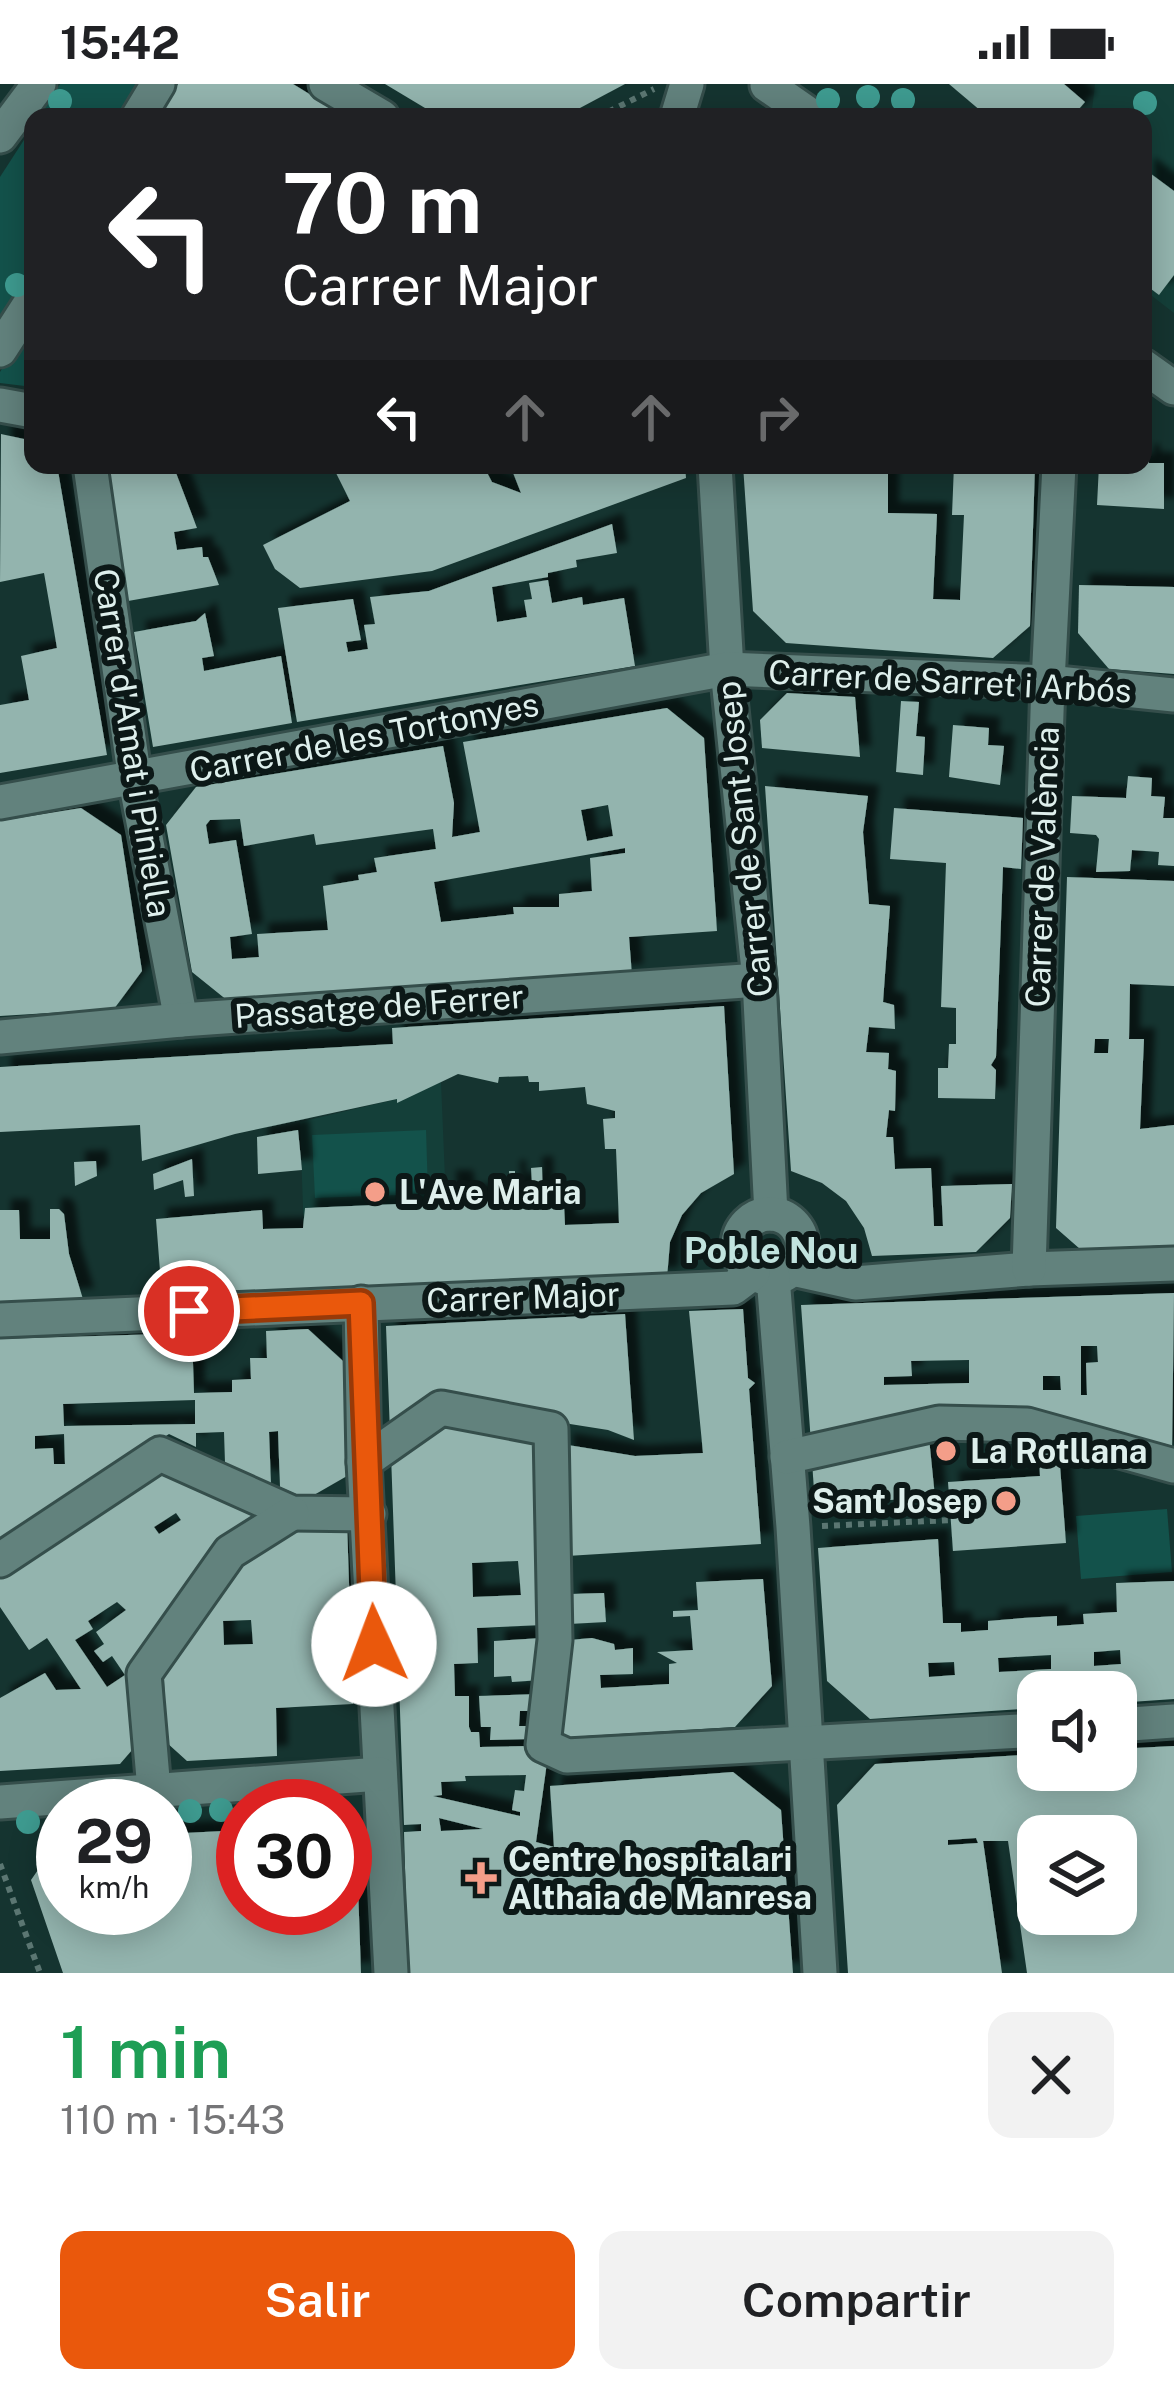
<!DOCTYPE html>
<html lang="es">
<head>
<meta charset="utf-8">
<style>
	body { margin:0; font-family:"Public Sans",sans-serif; background:#f2f2f2; color:#202124; height:100vh; display:flex; flex-direction:column; font-size:45px; white-space:nowrap }
	* { box-sizing:border-box; margin:0 }
	p { font-size:39px; color:#757577 }
	.icon { flex:none; width:66px; height:66px; fill:none; stroke:currentColor; stroke-width:2; stroke-linecap:round; stroke-linejoin:round }
	.map { position:relative; height:1889px; overflow:hidden }
	.details { display:flex; flex-direction:column; background:#fff; flex:1 }
	.details>* { flex:none }
	.top-card { position:absolute; left:24px; top:24px; width:1128px; height:366px; border-radius:24px; box-shadow:0 6px 30px #0003; background:#202124; color:#fff; overflow:hidden }
	.controls { position:absolute; left:1017px; top:1587px; display:grid; gap:24px }
	.controls a { display:grid; place-items:center; width:120px; height:120px; border-radius:24px; background:#fff; box-shadow:0 6px 30px #0003; font-size:60px }
	.speed { position:absolute; left:36px; top:1695px; display:flex; gap:24px; font-size:60px; font-weight:700; text-align:center }
	.speed>* { display:grid; place-content:center; width:156px; height:156px; border-radius:50%; background:#fff; box-shadow:0 6px 30px #0003; line-height:1 }
	.speed small { font-size:30px; font-weight:400 }
	.speed .limit { border:18px solid #d22; background:#fff; color:#111 }
	.pin { position:absolute; display:grid; place-items:center; width:102px; height:102px; color:#fff; margin:-51px; border:6px solid #fff; border-radius:50%; box-shadow:0 3px 12px #0007 }
	.me { position:absolute; width:132px; margin:-66px; rotate:358deg; stroke-linejoin:round; filter:drop-shadow(0 0 9px #0008) }
	.turn { display:flex; align-items:center; gap:42px; height:252px; padding:0 60px; font-size:54px }
	.turn .icon { width:156px; height:156px; stroke-width:2.5 }
	.turn b { display:block; font-size:84px; line-height:102px }
	.lanes { display:flex; align-items:center; height:114px; padding:0 60px; background:#0003; justify-content:center; gap:60px; direction:ltr }
	.lanes .off { opacity:.35 }
	.round { display:grid; place-items:center; flex:none; width:126px; height:126px; border-radius:24px; background:#f2f2f2 }
	.headline { display:flex; align-items:center; justify-content:space-between; height:204px; padding:0 60px }
	h1 { font-size:72px; font-weight:600; line-height:90px; color:#1e9e55 }
	.cta { display:flex; gap:24px; margin-top:auto; padding:24px 60px }
	.cta a { flex:1; height:138px; border-radius:24px; background:#ea580c; color:#fff; font-size:48px; font-weight:600; line-height:138px; text-align:center }
	.cta a+a { background:#f2f2f2; color:#202124 }
	.status { display:flex; justify-content:space-between; align-items:center; height:84px; padding:0 60px; background:#fff; direction:ltr }
	.status svg { height:33px; fill:currentColor }
	.map>svg:first-child { display:block }
</style>
</head>
<body>
<div class="status"><b>15:42</b><svg viewBox="0 0 49 12"><path d="M0 12V9h3v3zM5 12V6h3v6zM10 12V3h3v9zM15 12V0h3v12zM26 1h20v11H26zM47 4h2v5h-2z"/></svg></div>
<div class="map">
<svg width="1174" height="1889" viewBox="0 0 1174 1889">
	<defs>
		<filter id="shadow"><feDropShadow dx="11" dy="-11" stdDeviation="3" flood-color="#0009"/></filter>
	</defs>
	<rect width="100%" height="100%" fill="#153430"/>
	<g fill="#143f39">
		<path d="M1095 0H1174V229L1143 205V33H1086L1092 26Z"/>
		<path d="M441 998 446 1118 306 1209 300 1038 397 1015Z"/>
	</g>
	<g fill="#13524b">
		<path d="M60 0H143L124 33H39Z"/>
		<path d="M33 42V192L0 249V93Z"/>
		<path d="M33 236V303L0 299V288Z"/>
		<path d="M426 1046 428 1110 315 1114 312 1051Z"/>
		<path d="M1167 1425 1172 1488 1081 1495 1076 1432Z"/>
	</g>
	<g fill="#93b4ae" fill-rule="evenodd" filter="url(#shadow)">
		<path d="M178 0H293L347 33H159Z"/>
		<path d="M385 0H625L563 33H440Z"/>
		<path d="M949 0H1064L1085 18 1072 33H988Z"/>
		<path d="M1143 84 1174 107V191L1159 211 1143 199Z"/>
		<path d="M1 350 33 357V381H57L107 671 0 689V621L29 616 21 572 57 564 44 489 0 498Z"/>
		<path d="M1143 371 1149 372V379H1164V425L1097 421 1099 381H1143Z"/>
		<path d="M105 381H173L197 444 174 448 177 466 202 463 203 473H208L219 501 128 517Z"/>
		<path d="M332 381H483L492 398 521 409 510 381H685L686 394 432 487 300 504 275 485 263 461 350 417Z"/>
		<path d="M743 381H888V429L937 430 933 515 960 516 964 431H952L954 381H1035L1030 542 993 574 786 559 753 527Z"/>
		<path d="M612 440 617 469 576 476 577 483 548 489V493L492 503 497 538 527 533 524 516 532 515 529 499 548 496 552 519 582 513 583 521 624 514 635 582 297 638 278 524 353 515 361 556 346 558 348 568 368 565 364 541 375 540 370 513 429 507Z"/>
		<path d="M1079 501 1174 503V590L1109 585 1078 549Z"/>
		<path d="M205 529 214 572 202 574 204 587 281 572 292 639 153 663 134 548 196 537Z"/>
		<path d="M787 609 855 613 860 673 762 664 760 636Z"/>
		<path d="M901 617 919 618 916 652 925 653 923 691 896 688Z"/>
		<path d="M667 624 704 654 717 847 629 853 632 891 228 917 192 888 166 741 196 703 443 662 454 719 452 753 480 748 463 658ZM608 721 613 752 587 757 581 726ZM240 735 244 762 314 750 316 761 433 745 436 765 374 774 377 788 358 791 359 796 323 802 328 846 257 850 259 873 232 875 230 853 252 850 236 756 209 760 206 741 210 736ZM625 764V769L590 774 592 807 559 810V823H513L514 830 441 838 434 798Z"/>
		<path d="M953 641 989 644 988 661 1004 662 1000 701 949 693Z"/>
		<path d="M1128 692 1152 694 1151 712 1165 713 1163 734H1174V782L1158 781 1159 768 1132 766 1130 787 1096 788 1099 755 1096 751 1070 749 1072 712 1126 714Z"/>
		<path d="M765 702 868 712 863 748 869 820 890 822 883 918 894 921 895 945 869 943 866 968 889 969 888 985 896 987 895 1027 889 1026 886 1053H893L895 1085 931 1084 934 1142H943L941 1102 1012 1100 1010 1134 976 1168 872 1172 864 1144 846 1117 822 1099 791 1087Z"/>
		<path d="M81 724 121 751 142 887 114 925 0 932V737Z"/>
		<path d="M894 724 1023 734 1021 785 1003 783 996 973 991 981 996 986 995 1015 938 1014V984H948L949 960H956V924L941 923 946 779 890 775Z"/>
		<path d="M1067 793 1174 797V902L1130 900 1129 955H1144L1140 1045 1174 1041V1161L1080 1165 1056 1144ZM1095 955H1109L1108 969H1094Z"/>
		<path d="M724 922 734 1090 701 1109 682 1131 670 1158 667 1194 162 1213 156 1135 262 1126 263 1145 303 1144 305 1124 446 1118 445 1097H462L464 1111 510 1112 509 1087H515V1100L532 1099 531 1084 542 1083 543 1123 564 1121 565 1141 619 1139 616 1065H605L603 1035 615 1034V1027L587 1020 585 1003 539 1007V998H529L528 992 499 993 498 999 458 990 397 1019V1015L235 1050 142 1077 140 1041 0 1048V983L393 960 392 944Z"/>
		<path d="M298 1046 302 1086 258 1090 257 1053Z"/>
		<path d="M192 1075 194 1112 185 1113 183 1096 154 1106 153 1090Z"/>
		<path d="M96 1077 97 1092 75 1102 74 1078Z"/>
		<path d="M50 1125H59L64 1130 69 1170 83 1215 0 1219V1126H19L20 1155H50Z"/>
		<path d="M1174 1209 1172 1369 886 1342 811 1359 801 1221ZM1081 1262H1097L1098 1278 1086 1279 1087 1311H1081ZM969 1276V1299L884 1301V1293L912 1292 911 1277ZM1043 1292H1060L1061 1306H1043Z"/>
		<path d="M743 1225 748 1294 755 1299 749 1305 761 1460 567 1472 562 1360 635 1372 703 1369 689 1227Z"/>
		<path d="M625 1230 634 1356 608 1346 494 1328 390 1349 386 1242Z"/>
		<path d="M308 1245 343 1277 347 1392 307 1415 280 1403 278 1347 269 1348 271 1400 225 1379 224 1348 196 1349V1363L169 1350 0 1458V1255L192 1249 194 1309 232 1308V1296L251 1295 250 1274H267L266 1247ZM195 1316V1340L64 1342 63 1320ZM64 1350 65 1380H54L53 1364 35 1365V1352Z"/>
		<path d="M442 1337 535 1353 542 1541 477 1544 478 1579 454 1580 455 1612H469V1643L471 1648H479L480 1663 529 1662V1672L548 1671 536 1758 554 1763 550 1702 733 1688 781 1726 793 1889H408L404 1748 421 1747V1740L404 1741 391 1370ZM518 1477 521 1511 473 1513 472 1479ZM526 1691 524 1707 515 1706 512 1726 520 1728V1732L433 1712 442 1711 441 1698 466 1697 465 1692ZM439 1734 483 1745 441 1747Z"/>
		<path d="M929 1354 935 1413 815 1421 812 1377Z"/>
		<path d="M1059 1369 1066 1459 953 1467 948 1398 1040 1392 1039 1370Z"/>
		<path d="M171 1382 273 1433 192 1499 138 1659 120 1680 0 1687V1614L45 1589 56 1606 81 1605 47 1554 29 1566 0 1523V1492ZM176 1429 181 1436 159 1450 154 1443ZM117 1518 126 1526 96 1548 104 1560 94 1567 103 1578 112 1572 125 1591 107 1603 75 1556 93 1545 88 1537Z"/>
		<path d="M347 1438 353 1620 276 1624 277 1672 187 1677 166 1658 164 1593 198 1538 253 1463 307 1439ZM251 1536 253 1560 224 1561 223 1537Z"/>
		<path d="M938 1455 943 1539H961V1548L988 1546V1537L1023 1534 1057 1532V1542L1084 1540 1083 1530 1117 1528 1116 1499 1174 1497V1615L1116 1619V1608H1038V1624L870 1635 827 1597 818 1464ZM1120 1566 1121 1580 1094 1582V1568ZM1051 1571V1585L999 1588 998 1574ZM954 1578 955 1591 929 1593 928 1579Z"/>
		<path d="M763 1495 772 1602 735 1643 552 1654 569 1556 592 1554 614 1560 615 1566 633 1564V1590L600 1591 601 1604 669 1600V1580L677 1579 657 1568 693 1566 690 1532 673 1533V1527L698 1526 696 1498Z"/>
		<path d="M604 1509 606 1538 569 1540V1510Z"/>
		<path d="M542 1554 541 1596 512 1598 511 1592 494 1593V1557Z"/>
		<path d="M540 1610 536 1627H520L519 1642H534L531 1655 490 1656 491 1643H481L479 1612Z"/>
		<path d="M1174 1662V1889H1027L1008 1757H983L1002 1889H848L837 1721 875 1680 1038 1670V1686H1116V1665ZM1038 1752H1116V1830H1038ZM976 1754 978 1759 948 1761V1756Z"/>
		<path d="M243 1746V1824H345V1763L357 1774 361 1889H63L31 1796 58 1757H63V1824H165V1750Z"/>
	</g>
	<g fill="none" stroke-linecap="round" stroke-linejoin="round">
		<g stroke="#354e4b" stroke-width="39">
			<g id="minor">
				<path d="M326 0 382 33"/>
				<path d="M767 1 813 33"/>
				<path d="M138 33 158 0"/>
				<path d="M677 33 687 0"/>
				<path d="M0 52 39 0"/>
				<path d="M0 266 33 215"/>
				<path d="M1143 282 1174 304"/>
				<path d="M0 321 33 327"/>
				<path d="M90 381 135 696 181 936"/>
				<path d="M715 381 727 585 759 896 771 1130"/>
				<path d="M0 718 727 585 1048 598 1174 611"/>
				<path d="M0 953 181 936 759 896"/>
				<circle cx="770" cy="1162" r="32"/>
				<path d="M792 1185 855 1199 1029 1185 1174 1180"/>
				<path d="M1029 1185 1048 598 1059 381"/>
				<path d="M773 1193 793 1443 820 1889"/>
				<path d="M361 1219 364 1378 391 1889"/>
				<path d="M0 1236 733 1204 753 1189"/>
				<path d="M787 1373 939 1339 1027 1341 1174 1382"/>
				<path d="M364 1378 441 1324 551 1345 555 1556 543 1661 567 1672 1038 1646"/>
				<path d="M0 1476 160 1370 292 1429 369 1430"/>
				<path d="M1116 1641 1174 1637"/>
				<path d="M154 1706 144 1590 230 1468 292 1429"/>
				<path d="M0 1718 380 1690"/>
			</g>
		</g>
		<g stroke="#5b7672" stroke-width="6" stroke-dasharray="6 6" stroke-linecap="butt">
			<path d="M598 33 654 5"/>
			<path d="M822 1442 951 1436"/>
			<path d="M0 1780 40 1889"/>
		</g>
		<use href="#minor" stroke="#62827d" stroke-width="33"/>
	</g>
	<g fill="#3e9b90">
		<circle cx="868" cy="13" r="12"/>
		<circle cx="828" cy="16" r="12"/>
		<circle cx="903" cy="16" r="12"/>
		<circle cx="60" cy="17" r="12"/>
		<circle cx="1145" cy="19" r="12"/>
		<circle cx="17" cy="201" r="12"/>
		<circle cx="221" cy="1726" r="12"/>
		<circle cx="190" cy="1727" r="12"/>
		<circle cx="28" cy="1738" r="12"/>
	</g>
	<g fill="none" stroke-linecap="round" stroke-linejoin="round">
		<g stroke="#983908" stroke-width="30">
			<path id="route" d="M189 1227 361 1219 374 1560"/>
		</g>
		<use href="#route" stroke="#ea580c" stroke-width="21"/>
	</g>
	<g fill="#f49e89" stroke="#0c1817" stroke-width="4.5">
		<circle cx="375" cy="1108" r="12"/>
		<circle cx="946" cy="1367" r="12"/>
		<circle cx="1006" cy="1417" r="12"/>
		<path d="M475 1776h12v12h12v12h-12v12h-12v-12h-12v-12h12z"/>
	</g>
	<g text-anchor="middle" stroke-width="12" stroke-linejoin="round" paint-order="stroke">
		<g font-size="33" fill="#deefec" stroke="#0c1817">
			<text transform="translate(950 597) rotate(3)" y="12">Carrer de Sarret i Arbós</text>
			<text transform="translate(364 653) rotate(-11)" y="12">Carrer de les Tortonyes</text>
			<text transform="translate(133 659) rotate(81)" y="12">Carrer d'Amat i Piniella</text>
			<text transform="translate(744 755) rotate(-96)" y="12">Carrer de Sant Josep</text>
			<text transform="translate(1042 783) rotate(-88)" y="12">Carrer de València</text>
			<text transform="translate(379 922) rotate(-4)" y="12">Passatge de Ferrer</text>
			<text transform="translate(523 1213) rotate(-2)" y="12">Carrer Major</text>
		</g>
		<g font-size="33" font-weight="bold" fill="#deefec" stroke="#0c1817" text-anchor="start">
			<text x="399" y="1120">L'Ave Maria</text>
			<text x="970" y="1379">La Rotllana</text>
			<text x="982" y="1429" text-anchor="end">Sant Josep</text>
			<text x="508" y="1787">Centre hospitalari<tspan x="508" dy="38">Althaia de Manresa</tspan></text>
		</g>
		<g font-size="36" font-weight="bold" fill="#c1e3de" stroke="#0c1817">
			<text x="771" y="1179">Poble Nou</text>
		</g>
	</g>
</svg>
<div class="controls">
<a><svg class="icon" aria-label="sound" viewBox="0 0 24 24"><path d="M4 9h4l5-4v14l-5-4H4zM17 9q2 3 0 6"/></svg></a>
<a><svg class="icon" aria-label="layers" viewBox="0 0 24 24"><path d="M12 4l9 5-9 5-9-5zM3 14l9 5 9-5"/></svg></a>
</div>
<div class="speed"><div>29<small>km/h</small></div><div class="limit">30</div></div>
<div class="pin" style="left:189px;top:1227px;background:#d93025"><svg class="icon" aria-label="arrive" viewBox="0 0 24 24"><path d="M6 21V4h12l-3 4 3 4H6"/></svg></div>
<svg class="me" style="left:374px;top:1560px" viewBox="-20 -20 40 40"><circle r="19" fill="#fff"/><path d="M0-13L10 11 0 6-10 11z" fill="#ea580c"/></svg>
<div class="top-card">
<div class="turn"><svg class="icon" aria-label="left" viewBox="0 0 24 24"><path d="M17 20v-9H6M10 6l-5 5 5 5"/></svg><div><b>70 m</b>Carrer Major</div></div>
<div class="lanes"><svg class="icon" aria-label="left" viewBox="0 0 24 24"><path d="M17 20v-9H6M10 6l-5 5 5 5"/></svg><svg class="icon off" aria-label="ahead" viewBox="0 0 24 24"><path d="M12 20V5M6 11l6-6 6 6"/></svg><svg class="icon off" aria-label="ahead" viewBox="0 0 24 24"><path d="M12 20V5M6 11l6-6 6 6"/></svg><svg class="icon off" aria-label="right" viewBox="0 0 24 24"><path d="M7 20v-9h11M14 6l5 5-5 5"/></svg></div>
</div>
</div>
<section class="details">
<div class="headline"><div><h1>1 min</h1><p>110 m · 15:43</p></div><a class="round"><svg class="icon" aria-label="close" viewBox="0 0 24 24"><path d="M6 6l12 12M18 6L6 18"/></svg></a></div>
<div class="cta"><a>Salir</a><a>Compartir</a></div>
</section>
</body>
</html>
